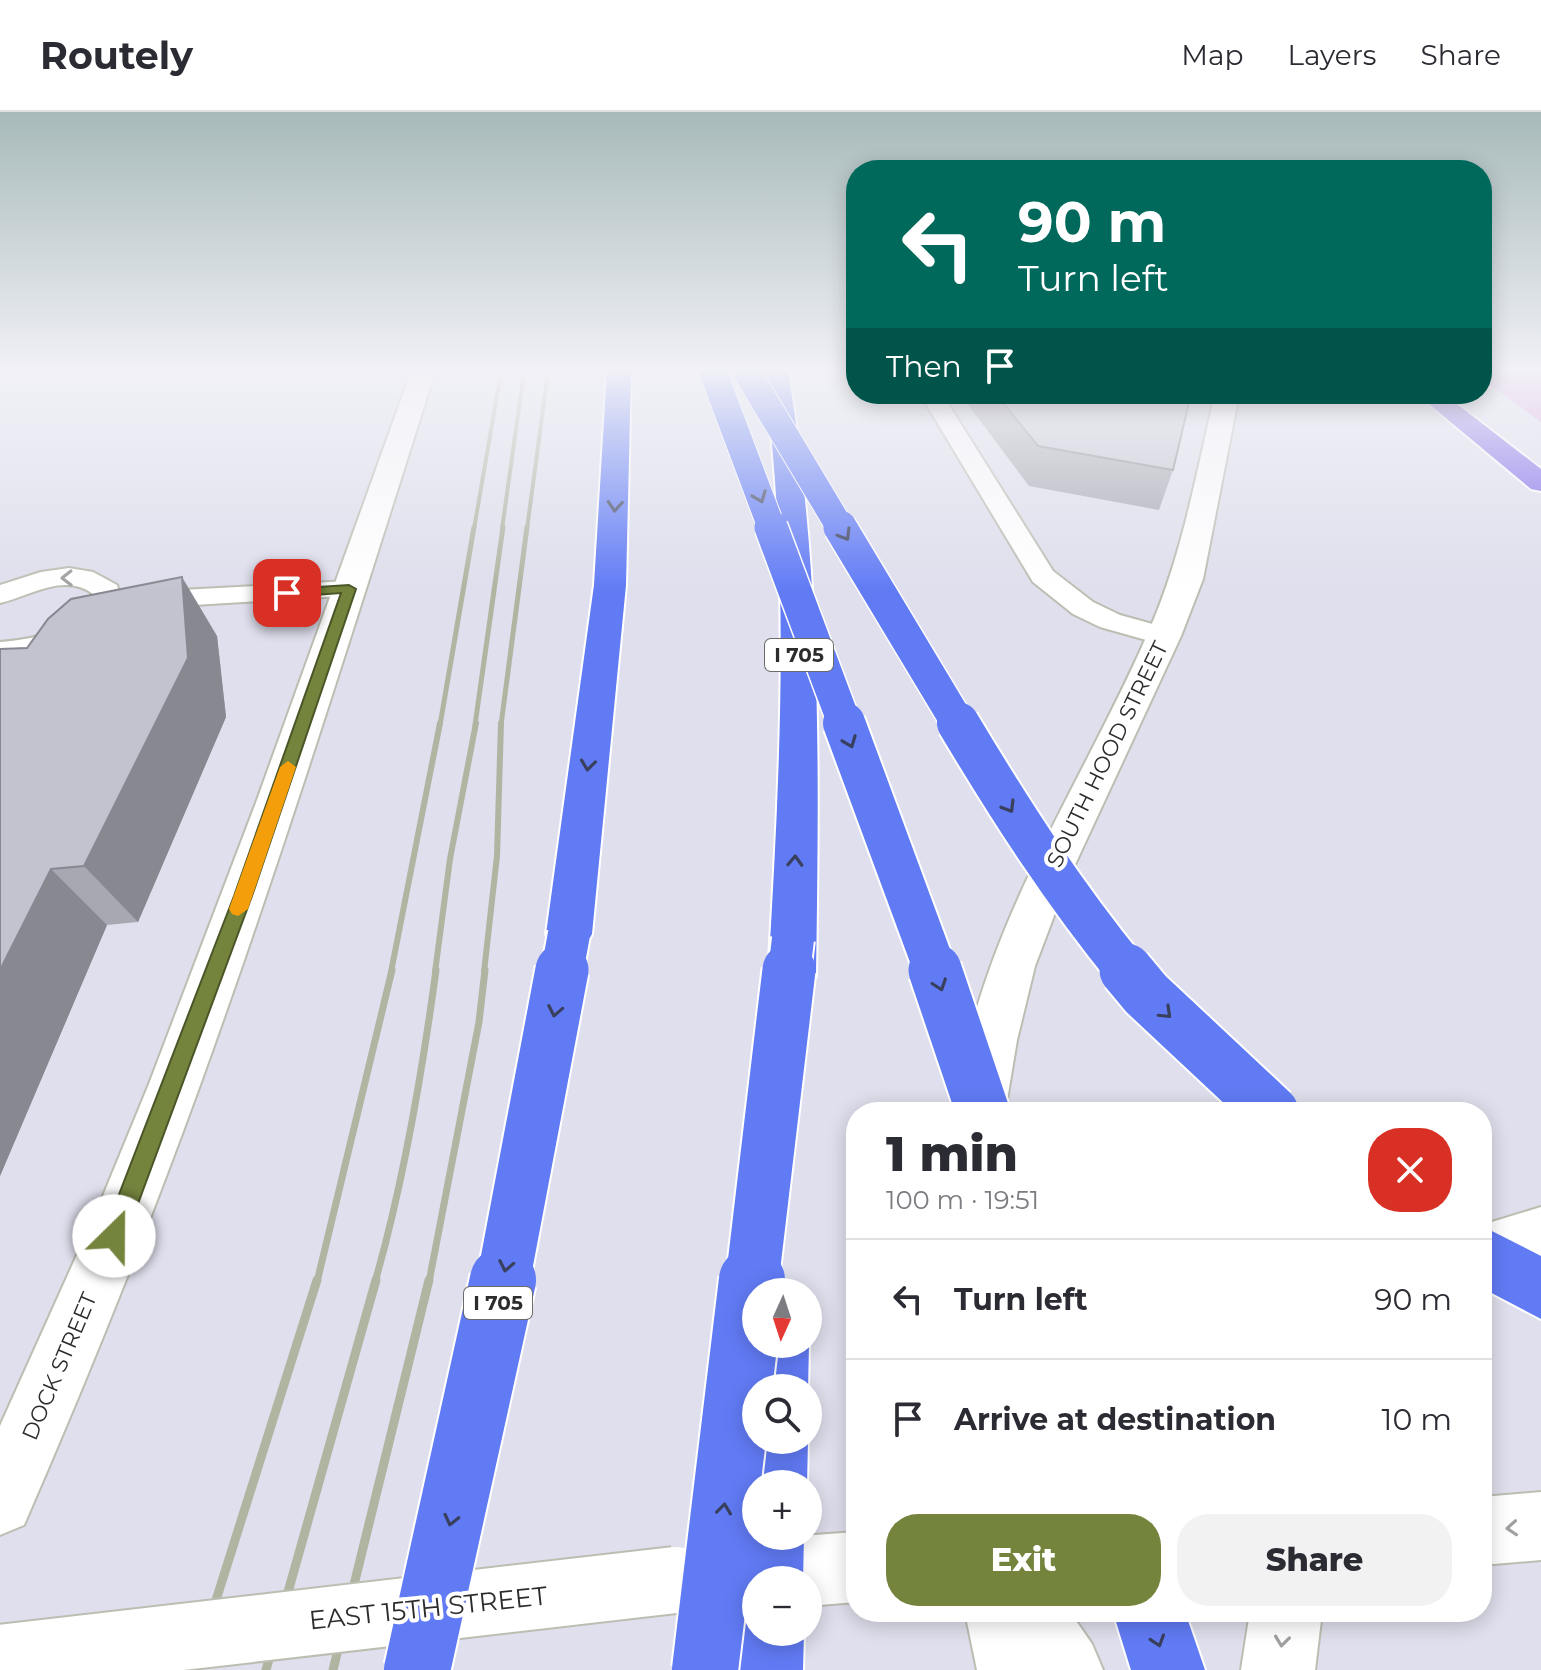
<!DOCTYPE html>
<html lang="en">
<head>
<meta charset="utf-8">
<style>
	body { margin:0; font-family:Montserrat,sans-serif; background:#f2f2f3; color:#2b2b33; height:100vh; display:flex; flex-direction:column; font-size:30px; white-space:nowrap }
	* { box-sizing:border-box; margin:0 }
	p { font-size:26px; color:#7c7c81 }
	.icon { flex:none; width:44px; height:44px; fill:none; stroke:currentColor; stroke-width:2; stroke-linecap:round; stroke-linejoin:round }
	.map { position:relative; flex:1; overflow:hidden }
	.details { position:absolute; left:846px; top:990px; width:646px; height:520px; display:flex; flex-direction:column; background:#fff; border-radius:32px; box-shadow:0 4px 20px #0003 }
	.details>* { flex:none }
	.banner { position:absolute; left:846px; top:48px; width:646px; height:244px; border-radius:32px; box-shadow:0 4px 20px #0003; background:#00695c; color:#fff; overflow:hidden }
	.needle { width:52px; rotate:183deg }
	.buttons { position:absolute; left:742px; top:1166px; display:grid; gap:16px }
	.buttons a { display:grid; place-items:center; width:80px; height:80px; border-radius:50%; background:#fff; box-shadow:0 4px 20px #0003; font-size:40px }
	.pin { position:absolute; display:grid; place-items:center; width:68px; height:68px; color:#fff; margin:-34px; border-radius:16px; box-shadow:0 4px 12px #0006 }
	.me { position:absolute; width:88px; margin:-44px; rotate:23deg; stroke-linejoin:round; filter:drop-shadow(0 0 6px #0008) }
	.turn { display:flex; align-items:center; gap:28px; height:168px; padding:0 40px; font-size:36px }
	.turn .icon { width:104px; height:104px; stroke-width:2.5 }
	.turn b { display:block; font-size:56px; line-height:68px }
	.then { display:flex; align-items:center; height:76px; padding:0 40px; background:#0003; gap:16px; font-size:30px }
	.round { display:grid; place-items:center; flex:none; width:84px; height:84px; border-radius:32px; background:#f2f2f3 }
	.head { display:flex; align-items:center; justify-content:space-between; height:136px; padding:0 40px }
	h1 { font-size:48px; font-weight:800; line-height:60px }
	.button { display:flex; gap:16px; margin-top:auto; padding:16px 40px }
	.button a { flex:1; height:92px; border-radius:32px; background:#74843d; color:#fff; font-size:32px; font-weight:800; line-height:92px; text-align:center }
	.button a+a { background:#f2f2f3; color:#2b2b33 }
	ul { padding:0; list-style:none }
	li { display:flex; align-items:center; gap:24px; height:120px; padding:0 40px; border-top:2px solid #e1e1e2 }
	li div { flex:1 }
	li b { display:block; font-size:30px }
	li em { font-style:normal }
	header { display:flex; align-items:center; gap:48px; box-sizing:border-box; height:112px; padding:0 40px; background:#fff; border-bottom:2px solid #e1e1e2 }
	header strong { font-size:38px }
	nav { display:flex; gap:44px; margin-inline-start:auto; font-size:28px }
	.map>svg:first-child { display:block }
</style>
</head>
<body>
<header>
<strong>Routely</strong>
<nav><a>Map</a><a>Layers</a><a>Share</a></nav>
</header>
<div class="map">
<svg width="1541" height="1558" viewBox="0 0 1541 1558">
	<rect width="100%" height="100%" fill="#dfdfed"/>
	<path fill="#e09fdc" d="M1482 260H1541V310L1482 267Z"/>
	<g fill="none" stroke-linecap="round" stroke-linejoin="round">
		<g stroke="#bcbeb2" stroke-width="4">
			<g id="lane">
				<path d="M920 282H942L1053 459 1093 490 1120 503 1174 518 1179 524 1174 530 1164 533 1100 515 1073 502 1033 470Z"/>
				<path d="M69 456 93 460 117 473 122 490C93 533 50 544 0 548V530C35 527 72 520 94 490L93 482C64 460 30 484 0 491V473L41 460Z"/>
				<path d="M349 469 359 471 363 477 359 483 144 496 134 494 130 488 134 482 144 480Z"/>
			</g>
		</g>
		<g stroke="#bcbeb2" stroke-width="4">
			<g id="street">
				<path d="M1541 1095V1153L1482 1171V1113Z"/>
				<path d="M1541 1380V1448L1482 1453V1385Z"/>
				<path d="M965 1500H1070L1092 1532 1103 1558H977Z"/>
				<path d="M1250 1500H1322L1315 1558H1241Z"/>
			</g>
		</g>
		<g stroke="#bcbeb2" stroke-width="4">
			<g id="secondary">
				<path d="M411 260H435C359 498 285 738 200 973 146 1122 87 1268 24 1413L0 1423V1314L98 1096 149 972 257 688Z"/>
				<path d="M1215 282H1239L1203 467 1181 524 1066 772 1035 854 1017 928 1005 1000H955C954 970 965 934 974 906 1013 768 1092 650 1148 521 1182 445 1196 362 1215 282Z"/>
				<path d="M856 1420V1490L808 1494V1468H756V1498H745L720 1488 710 1463 720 1438 745 1428Z"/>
			</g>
		</g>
		<g stroke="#fff" stroke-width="4">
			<path id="primary" d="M1417 282H1444L1541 357V379L1531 377Z"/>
		</g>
		<g stroke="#fff" stroke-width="4">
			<g id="highway">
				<path d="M607 260H631L626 473 592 822 585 835 569 841 553 835 546 822 594 473Z"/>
				<path d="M764 260H788C822 461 819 661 816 864L809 878 792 884 775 878 768 864C780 662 791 462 764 260Z"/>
				<path d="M1482 1114 1541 1144V1207L1482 1176Z"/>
				<path d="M756 1211V1232H809L808 1278 756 1276V1299C739 1273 744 1239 756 1211Z"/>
				<path d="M756 1303V1328H808L807 1372H756V1399L749 1396 739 1372 742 1328Z"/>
				<path d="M756 1488V1520H804L803 1558H729L732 1520 742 1494Z"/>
				<path d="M1113 1500H1185L1205 1558H1131Z"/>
			</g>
		</g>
		<use href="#lane" fill="#fff" fill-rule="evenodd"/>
		<use href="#street" fill="#fff" fill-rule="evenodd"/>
		<use href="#secondary" fill="#fff" fill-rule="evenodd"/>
		<use href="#primary" fill="#7d67e9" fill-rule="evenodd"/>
		<use href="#highway" fill="#617bf5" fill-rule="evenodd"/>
		<g stroke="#b0b5a2" stroke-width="4">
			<path d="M474 417 501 260"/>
			<path d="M502 417 524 260"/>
			<path d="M527 417 548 260"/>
		</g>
		<g stroke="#b0b5a2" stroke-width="5">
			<path d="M440 613 474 415"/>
			<path d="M475 613 503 415"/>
			<path d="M501 613 527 415"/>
		</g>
		<g stroke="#b0b5a2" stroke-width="6">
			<path d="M391 860 440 611"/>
			<path d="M435 860 450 747 476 611"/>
			<path d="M484 860 497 744 501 611"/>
		</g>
		<g stroke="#b0b5a2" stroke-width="7">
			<path d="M317 1170 392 858"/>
			<path d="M375 1170C404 1069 422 962 436 858"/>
			<path d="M429 1170 479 910 485 858"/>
		</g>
		<g stroke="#b0b5a2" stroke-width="9">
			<path d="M194 1558 317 1168"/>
			<path d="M266 1558 376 1168"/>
			<path d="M333 1558 429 1168"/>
		</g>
		<g stroke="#bcbeb2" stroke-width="70" stroke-linecap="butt">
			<path id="secondary-bridge" d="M0 1546 675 1468"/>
		</g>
		<g stroke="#fff" stroke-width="29" stroke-linecap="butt">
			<g id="highway-bridge-far4">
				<path d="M713 260 772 417"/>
				<path d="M747 260 841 417"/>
			</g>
		</g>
		<g stroke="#fff" stroke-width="36" stroke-linecap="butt">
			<g id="highway-bridge-far3">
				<path d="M771 415 845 613"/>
				<path d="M840 415 959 613"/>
			</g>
		</g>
		<g stroke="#fff" stroke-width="46" stroke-linecap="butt">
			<g id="highway-bridge-far2">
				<path d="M844 611 936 860"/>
				<path d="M958 611C1010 698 1064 782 1128 860"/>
				<path d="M562 860 569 822"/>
				<path d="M789 860 793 827"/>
			</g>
		</g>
		<g stroke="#fff" stroke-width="57" stroke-linecap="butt">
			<g id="highway-bridge-far1">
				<path d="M935 858 983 1000"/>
				<path d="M1126 858 1146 882 1272 1000"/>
				<path d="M503 1170 562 858"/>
				<path d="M752 1170 789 858"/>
			</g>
		</g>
		<g stroke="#fff" stroke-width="70" stroke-linecap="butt">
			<g id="highway-bridge">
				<path d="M770 1468 771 1424"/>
				<path d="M417 1558 503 1168"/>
				<path d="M705 1558 752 1168"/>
			</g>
		</g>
		<use href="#secondary-bridge" stroke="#fff" stroke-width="66"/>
		<use href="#highway-bridge-far4" stroke="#617bf5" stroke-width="27"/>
		<use href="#highway-bridge-far3" stroke="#617bf5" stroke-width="33"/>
		<use href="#highway-bridge-far2" stroke="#617bf5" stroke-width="42"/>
		<use href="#highway-bridge-far1" stroke="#617bf5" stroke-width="53"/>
		<use href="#highway-bridge" stroke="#617bf5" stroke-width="66"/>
	</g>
	<g fill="#a8a8b2">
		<path d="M960 282H1191L1173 358 1159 398 1029 374Z"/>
		<path d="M217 524 226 605 138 810 107 813 0 1064V537Z"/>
	</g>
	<g fill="#888891">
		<path d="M182 465 217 524 226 605 138 810 84 754Z"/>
		<path d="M51 757 107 813 0 1064V858Z"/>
	</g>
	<g fill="#c3c3cf" stroke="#888891" stroke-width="2">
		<path d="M996 282H1191L1173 358 1038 334Z"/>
		<path d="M182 465 188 546 84 754 51 757 0 858V537L27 536 48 507 71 487Z"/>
	</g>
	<defs><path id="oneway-chevron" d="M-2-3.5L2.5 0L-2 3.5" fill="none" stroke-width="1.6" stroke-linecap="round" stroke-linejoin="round" transform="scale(2)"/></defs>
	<g stroke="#39405e">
		<use href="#oneway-chevron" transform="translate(760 385) rotate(69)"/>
		<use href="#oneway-chevron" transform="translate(615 394) rotate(94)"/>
		<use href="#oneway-chevron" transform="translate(845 423) rotate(59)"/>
		<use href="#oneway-chevron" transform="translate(850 630) rotate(69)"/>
		<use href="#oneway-chevron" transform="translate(588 653) rotate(97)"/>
		<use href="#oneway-chevron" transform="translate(1009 695) rotate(59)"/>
		<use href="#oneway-chevron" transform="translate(795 749) rotate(-88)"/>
		<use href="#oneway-chevron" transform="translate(940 873) rotate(71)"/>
		<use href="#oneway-chevron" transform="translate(555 899) rotate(101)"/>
		<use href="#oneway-chevron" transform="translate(1166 901) rotate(44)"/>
		<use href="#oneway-chevron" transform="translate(506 1154) rotate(101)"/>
		<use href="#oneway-chevron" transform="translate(724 1397) rotate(-83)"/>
		<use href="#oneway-chevron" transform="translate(451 1408) rotate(103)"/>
		<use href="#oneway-chevron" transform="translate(1158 1529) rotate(72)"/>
	</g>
	<g stroke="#a0a0a0">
		<use href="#oneway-chevron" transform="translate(67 466) rotate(179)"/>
		<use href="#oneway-chevron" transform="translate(1512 1416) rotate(176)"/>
		<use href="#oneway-chevron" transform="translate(1282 1529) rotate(97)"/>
	</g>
	<linearGradient id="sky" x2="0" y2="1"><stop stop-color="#a8babb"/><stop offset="0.54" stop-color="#f1f1f7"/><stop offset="1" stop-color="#f1f1f7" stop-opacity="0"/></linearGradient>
	<rect width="1541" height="478" fill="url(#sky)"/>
	<path fill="#74843d" stroke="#4b5628" stroke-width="2" d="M349 473 356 477 252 784 126 1124 123 1133 114 1136 106 1133 103 1124 234 784 341 481 287 485 280 481 287 477Z"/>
	<path fill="#f59e0b" d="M288 649 296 655 248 797 238 804 232 802 229 797 280 655Z"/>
	<g text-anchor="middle" stroke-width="8" stroke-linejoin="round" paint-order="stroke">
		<g fill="#fff" stroke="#6b6b6b" stroke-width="2">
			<rect x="765" y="527" width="68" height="32" rx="6"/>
			<rect x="464" y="1175" width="68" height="32" rx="6"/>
		</g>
		<g font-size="20" font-weight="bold" fill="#2c2c2c">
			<text x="799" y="550">I 705</text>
			<text x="498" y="1198">I 705</text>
		</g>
		<g font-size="22" fill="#2c2c2c" stroke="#fff">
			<text transform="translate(1107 642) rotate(-64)" y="8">SOUTH HOOD STREET</text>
			<text transform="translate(59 1254) rotate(-67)" y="8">DOCK STREET</text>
		</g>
		<g font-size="26" fill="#2c2c2c" stroke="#fff">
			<text transform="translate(428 1496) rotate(-6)" y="9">EAST 15TH STREET</text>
		</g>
	</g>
</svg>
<div class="buttons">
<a><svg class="needle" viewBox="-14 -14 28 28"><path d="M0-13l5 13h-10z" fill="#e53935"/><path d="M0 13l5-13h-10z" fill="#7c7c81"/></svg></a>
<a><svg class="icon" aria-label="search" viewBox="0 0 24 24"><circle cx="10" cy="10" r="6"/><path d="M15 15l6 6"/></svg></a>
<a>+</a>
<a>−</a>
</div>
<div class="pin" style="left:287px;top:481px;background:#d93025"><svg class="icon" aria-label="arrive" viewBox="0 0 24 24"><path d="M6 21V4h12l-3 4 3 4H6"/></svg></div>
<svg class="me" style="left:114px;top:1124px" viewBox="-20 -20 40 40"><circle r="19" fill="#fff"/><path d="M0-13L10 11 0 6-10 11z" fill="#74843d"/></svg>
<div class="banner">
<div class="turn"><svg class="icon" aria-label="left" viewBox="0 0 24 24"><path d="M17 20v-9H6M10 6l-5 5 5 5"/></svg><div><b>90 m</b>Turn left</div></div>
<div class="then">Then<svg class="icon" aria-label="arrive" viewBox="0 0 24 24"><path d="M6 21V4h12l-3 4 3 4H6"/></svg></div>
</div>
<section class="details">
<div class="head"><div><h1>1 min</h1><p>100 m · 19:51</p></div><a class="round" style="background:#d93025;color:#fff"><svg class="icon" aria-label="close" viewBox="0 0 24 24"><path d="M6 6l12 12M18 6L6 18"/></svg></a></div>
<ul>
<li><svg class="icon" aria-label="left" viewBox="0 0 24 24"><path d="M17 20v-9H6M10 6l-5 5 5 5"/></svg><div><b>Turn left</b></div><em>90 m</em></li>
<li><svg class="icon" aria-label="arrive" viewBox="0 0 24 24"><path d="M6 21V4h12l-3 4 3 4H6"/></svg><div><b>Arrive at destination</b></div><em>10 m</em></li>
</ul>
<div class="button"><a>Exit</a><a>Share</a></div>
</section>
</div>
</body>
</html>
